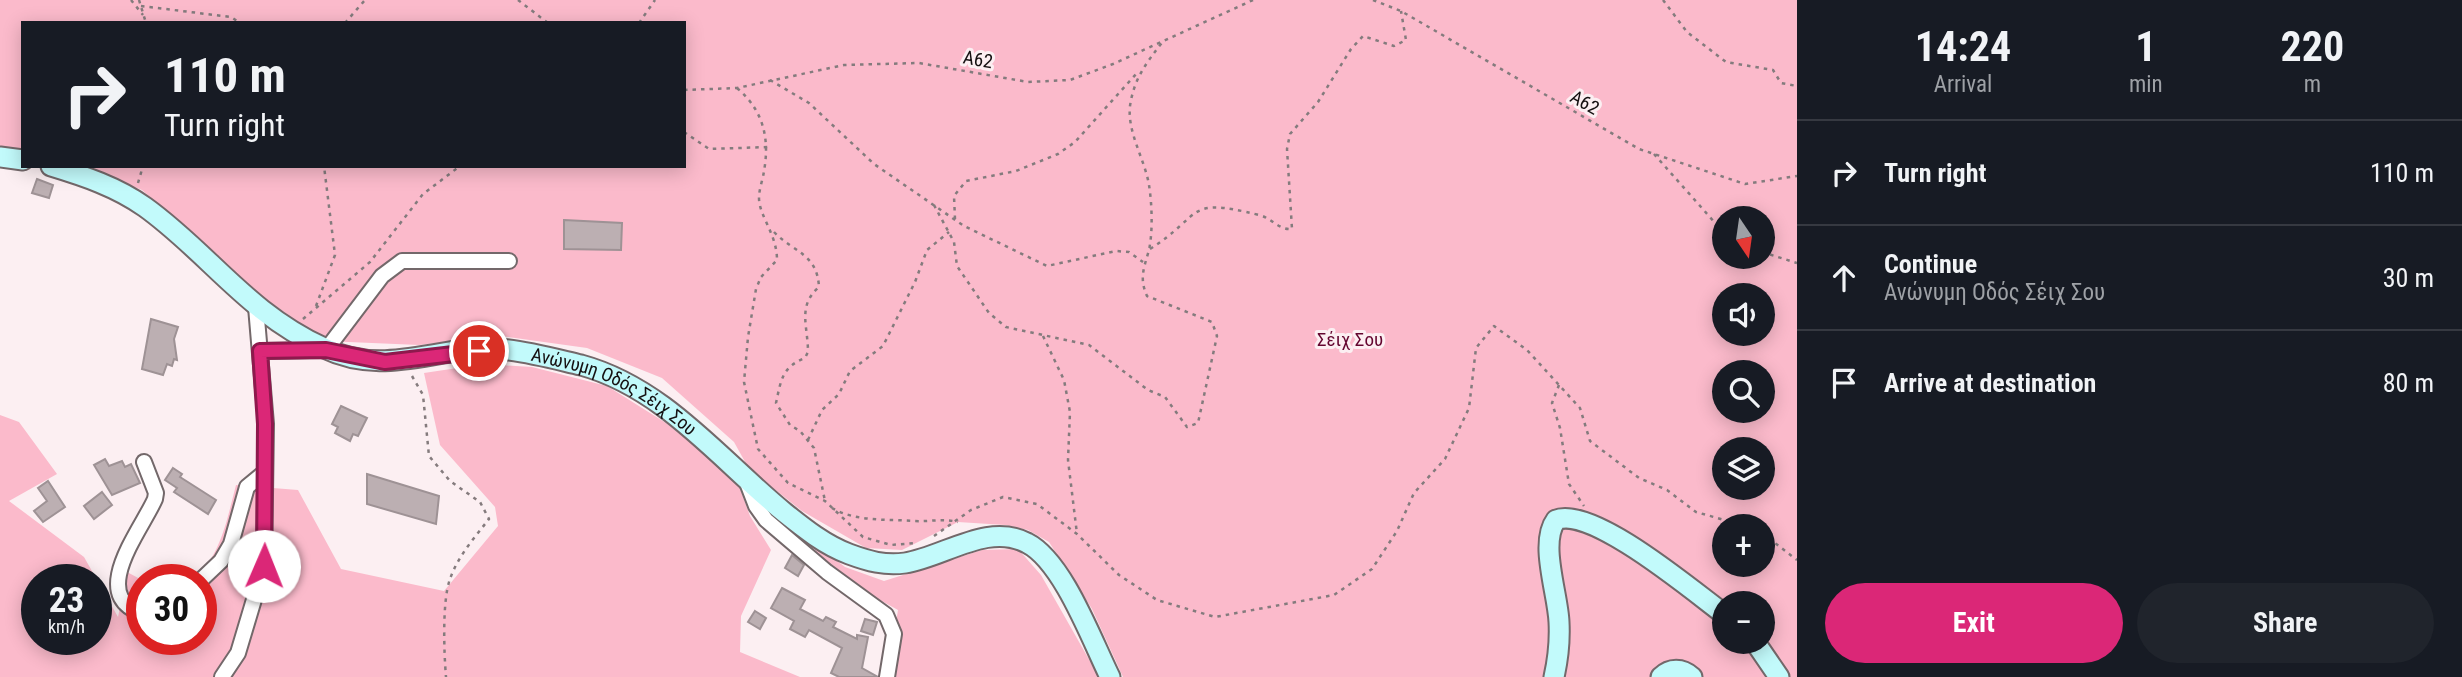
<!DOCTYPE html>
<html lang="en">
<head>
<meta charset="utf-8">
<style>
	body { margin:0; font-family:"Roboto Condensed",sans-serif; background:#20242c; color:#f1f3f6; height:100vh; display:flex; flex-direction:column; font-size:26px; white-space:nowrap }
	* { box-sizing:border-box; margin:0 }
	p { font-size:23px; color:#9ea1a6 }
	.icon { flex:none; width:38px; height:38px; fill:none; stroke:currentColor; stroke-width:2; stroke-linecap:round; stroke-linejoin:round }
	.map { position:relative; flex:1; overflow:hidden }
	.drawer { display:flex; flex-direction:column; background:#171b24; width:665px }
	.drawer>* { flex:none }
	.hud { position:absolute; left:21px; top:21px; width:665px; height:147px; border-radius:0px; box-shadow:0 4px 18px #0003; background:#171b24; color:#f1f3f6; overflow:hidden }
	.needle { width:46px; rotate:167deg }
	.tools { position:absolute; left:1712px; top:206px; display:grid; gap:14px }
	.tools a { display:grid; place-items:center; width:63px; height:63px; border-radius:50%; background:#171b24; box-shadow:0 4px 18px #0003; font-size:35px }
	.speed { position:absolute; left:21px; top:564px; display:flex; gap:14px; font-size:35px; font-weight:700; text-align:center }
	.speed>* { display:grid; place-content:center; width:91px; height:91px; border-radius:50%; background:#171b24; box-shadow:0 4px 18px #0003; line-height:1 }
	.speed small { font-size:18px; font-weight:400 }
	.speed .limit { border:10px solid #d22; background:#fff; color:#111 }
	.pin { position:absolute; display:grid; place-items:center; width:60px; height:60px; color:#fff; margin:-30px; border:4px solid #fff; border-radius:50%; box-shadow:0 2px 7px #0007 }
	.me { position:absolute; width:77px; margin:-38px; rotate:1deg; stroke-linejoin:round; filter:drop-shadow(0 0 5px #0008) }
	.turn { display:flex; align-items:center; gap:24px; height:147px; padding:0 28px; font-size:32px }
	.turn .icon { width:91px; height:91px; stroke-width:2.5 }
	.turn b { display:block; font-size:49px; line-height:60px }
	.eta { display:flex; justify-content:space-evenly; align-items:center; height:119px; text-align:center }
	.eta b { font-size:42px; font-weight:700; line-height:49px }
	.action { display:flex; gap:14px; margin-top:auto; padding:14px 28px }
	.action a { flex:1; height:80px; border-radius:42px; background:#db2777; color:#fff; font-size:28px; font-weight:700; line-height:80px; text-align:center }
	.action a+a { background:#20242c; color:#f1f3f6 }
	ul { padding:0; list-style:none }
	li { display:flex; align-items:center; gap:21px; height:105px; padding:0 28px; border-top:2px solid #363941 }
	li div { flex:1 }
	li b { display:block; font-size:26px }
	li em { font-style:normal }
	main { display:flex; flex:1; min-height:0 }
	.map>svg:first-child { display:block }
</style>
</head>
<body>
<main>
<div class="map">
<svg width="1797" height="677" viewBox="0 0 1797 677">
	<rect width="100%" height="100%" fill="#fceff2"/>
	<g fill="#fbbacb" fill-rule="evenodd">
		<path d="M0 0H1797V677H1123L1092 609 1049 542 1028 530 1005 525 958 522 902 550 866 548 802 511 749 469 734 442 662 378 587 348 501 336 419 345 325 341 250 288 142 190 81 166H684V23H23V153L0 149ZM1724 219H1762V257H1724ZM1724 296H1762V334H1724ZM1724 373H1762V411H1724ZM1724 450H1762V488H1724ZM1724 527H1762V565H1724ZM1724 604H1762V642H1724Z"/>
		<path d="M484 364 532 367 607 386 666 423 737 480 750 516 771 550 741 616 740 652 800 677H0V415L19 422 57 474 9 501 84 557 118 617 127 572 142 580V639H201V579H193C221 557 227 519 236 485L298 490 341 569 444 591 498 526 495 507 440 445 424 373ZM37 579H96V639H37Z"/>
		<path d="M757 499 845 567 884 581 982 550 1018 549 1041 575 1099 677H887L898 610 842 579 755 503Z"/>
	</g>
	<g fill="#bcafb2" stroke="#9e9295" stroke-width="2">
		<path d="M37 179 53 185 49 198 32 193Z"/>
		<path d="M564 220 622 223 621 250 564 249Z"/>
		<path d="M151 319 178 327 174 339 177 360 174 359 172 366 167 364 163 375 142 369Z"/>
		<path d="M341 406 367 418 358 436 353 434 350 441 335 433 338 427 332 424Z"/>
		<path d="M105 459 109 466 122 461 125 467 131 464 140 483 112 495 94 465Z"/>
		<path d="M173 468 182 474 180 477 216 500 208 514 174 492 177 488 165 480Z"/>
		<path d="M367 474 439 496 436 524 367 504Z"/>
		<path d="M48 481 65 507 43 522 34 511 47 501 38 488Z"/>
		<path d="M102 492 112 505 94 519 84 506Z"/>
		<path d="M792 555 804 565 798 576 785 568Z"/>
		<path d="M782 588 805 600 800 609 823 621 826 617 836 622 833 627 857 639V635L868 637 862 668 878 677H839L831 673 842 648 809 630 805 637 790 629 794 621 771 608Z"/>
		<path d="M755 611 766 618 760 629 748 622Z"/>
		<path d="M865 619 877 622 873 635 861 631Z"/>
	</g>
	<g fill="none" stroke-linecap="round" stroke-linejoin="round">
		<g stroke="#73686a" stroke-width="18">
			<g id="street">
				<path d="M260 351 326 350 382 276 402 261H509"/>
				<path d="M746 480 756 506 766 520 827 572 886 615 894 634 887 677"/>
				<path d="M201 580 221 561 231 544 247 487 265 472"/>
				<path d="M142 613C87 596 142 529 155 499L156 493 144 462"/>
				<path d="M222 677 238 653 264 566 266 424 256 307"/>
			</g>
		</g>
		<g stroke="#73686a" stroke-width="23">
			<g id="secondary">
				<path d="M0 157 23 160"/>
				<path id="s1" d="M51 166C84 176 117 187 145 207 209 253 247 313 324 348 386 378 437 345 499 349 526 351 555 359 581 365 665 388 720 460 785 513 805 529 825 545 849 554 868 561 885 566 905 563 944 557 988 522 1027 543 1063 561 1092 641 1110 677"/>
				<path d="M1755 642 1779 677"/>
				<path d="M1554 677C1558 659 1560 641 1559 622 1558 594 1539 543 1556 520 1591 505 1693 591 1724 614"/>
				<path d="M1661 677C1670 668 1682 668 1692 677"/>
			</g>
		</g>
		<g stroke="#847b7d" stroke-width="2.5" stroke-dasharray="3.5 5" stroke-linecap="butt">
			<path d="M131 0 143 15"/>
			<path d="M139 0 146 23"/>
			<path d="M518 0 548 23"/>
			<path d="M1373 0 1401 11 1639 149 1745 184 1797 176"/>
			<path d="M1663 0 1687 32 1726 62 1773 70 1781 83 1797 86"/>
			<path d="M141 6 231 17 240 23"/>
			<path d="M345 23 365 0"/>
			<path d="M639 23 655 0"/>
			<path d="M770 80 809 103 874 164 964 226 1047 266 1116 251 1129 252 1143 262"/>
			<path d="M737 88C763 110 770 138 764 171 763 179 759 189 759 198 759 216 777 234 777 260L761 277 756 289 748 337 744 382 758 449 788 483 825 501 863 537 891 545 915 543"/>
			<path d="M684 90 737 88 844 65 919 63 1028 82 1070 80 1113 64 1253 0"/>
			<path d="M684 132 709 149 768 147"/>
			<path d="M1654 154 1724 233"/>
			<path d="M138 183 143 166"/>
			<path d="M934 205 954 242 957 266 989 313 1006 327 1089 345 1148 390 1165 397 1187 427 1198 423 1217 336 1212 322 1147 296C1139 278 1144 268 1149 250 1153 231 1152 204 1149 185 1145 160 1127 132 1130 106 1134 78 1147 62 1164 40"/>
			<path d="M955 219 954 196 966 181 1016 171 1058 154 1075 142 1137 73"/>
			<path d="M774 232C794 253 817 253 819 287 797 306 808 326 808 352L805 358C782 367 781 380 776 403L790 425 800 431 814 448 825 501"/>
			<path d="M1150 249C1204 215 1184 196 1259 215 1272 218 1278 230 1292 229L1287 149 1290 134 1318 102 1351 49 1363 36 1394 46 1406 40 1401 11"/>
			<path d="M1762 252 1797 263"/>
			<path d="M316 306 335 255 324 166"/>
			<path d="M303 319 370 262 423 194 460 166"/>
			<path d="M1043 336 1064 380 1070 412 1068 460 1077 534"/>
			<path d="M412 376 423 395 429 456 450 481 480 502 489 519C475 537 458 556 450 579 442 601 444 653 446 677"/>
			<path d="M1559 385 1552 403 1560 428 1569 484 1584 506"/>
			<path d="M808 440 822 410 839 394 850 371 883 346 915 282 927 250 949 232"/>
			<path d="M832 508C856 522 887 519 914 521 930 522 942 518 958 522"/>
			<path d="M1762 533 1797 560"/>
			<path d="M934 536 971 510 1003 497 1037 504 1077 534 1119 575 1157 600 1215 617 1334 595 1372 569 1397 531 1414 493 1445 459 1469 408 1476 348 1494 326 1527 350 1580 408 1590 441 1639 478 1667 490 1696 512 1749 527"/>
		</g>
		<use href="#street" stroke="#fff" stroke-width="14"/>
		<use href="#secondary" stroke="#c2fafb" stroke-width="19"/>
	</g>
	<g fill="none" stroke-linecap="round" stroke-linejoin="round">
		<g stroke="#8e194d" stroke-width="18">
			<path id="route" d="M264 566 265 424 260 351 326 350 385 362 479 351"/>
		</g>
		<use href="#route" stroke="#db2777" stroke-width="12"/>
	</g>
	<g text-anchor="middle" stroke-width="6" stroke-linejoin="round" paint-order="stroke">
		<g font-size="19" fill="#151011" stroke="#fceff2">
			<text transform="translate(978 59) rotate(10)" y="7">Α62</text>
			<text transform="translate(1585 102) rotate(30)" y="7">Α62</text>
			<text dy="7" stroke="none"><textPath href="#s1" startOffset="634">Ανώνυμη Οδός Σέιχ Σου</textPath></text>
		</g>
		<g font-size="19" fill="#640630" stroke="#fceff2">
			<text x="1350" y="346">Σέιχ Σου</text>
		</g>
	</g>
</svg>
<div class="tools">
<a><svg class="needle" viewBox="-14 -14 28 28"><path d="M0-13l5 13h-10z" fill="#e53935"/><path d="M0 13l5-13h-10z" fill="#9ea1a6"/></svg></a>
<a><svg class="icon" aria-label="sound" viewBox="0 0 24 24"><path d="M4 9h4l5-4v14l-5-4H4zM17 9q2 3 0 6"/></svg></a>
<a><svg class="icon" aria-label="search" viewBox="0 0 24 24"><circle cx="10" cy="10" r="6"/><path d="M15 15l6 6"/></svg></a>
<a><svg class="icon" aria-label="layers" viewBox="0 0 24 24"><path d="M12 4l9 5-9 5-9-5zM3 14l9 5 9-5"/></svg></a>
<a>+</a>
<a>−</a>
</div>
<div class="speed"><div>23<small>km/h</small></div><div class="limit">30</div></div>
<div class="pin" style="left:479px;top:351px;background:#d93025"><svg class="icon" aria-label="arrive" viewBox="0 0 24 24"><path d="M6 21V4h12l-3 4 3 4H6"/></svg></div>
<svg class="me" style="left:264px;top:566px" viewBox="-20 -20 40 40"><circle r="19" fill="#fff"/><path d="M0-13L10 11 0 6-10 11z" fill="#db2777"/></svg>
<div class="hud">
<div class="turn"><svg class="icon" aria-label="right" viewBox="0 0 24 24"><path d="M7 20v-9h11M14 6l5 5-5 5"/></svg><div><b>110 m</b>Turn right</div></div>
</div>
</div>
<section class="drawer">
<div class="eta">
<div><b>14:24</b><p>Arrival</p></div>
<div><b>1</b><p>min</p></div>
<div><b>220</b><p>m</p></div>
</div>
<ul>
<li><svg class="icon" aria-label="right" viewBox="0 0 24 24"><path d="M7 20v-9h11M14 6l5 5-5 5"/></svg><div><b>Turn right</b></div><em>110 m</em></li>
<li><svg class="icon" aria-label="ahead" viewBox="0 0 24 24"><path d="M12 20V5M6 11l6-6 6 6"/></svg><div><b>Continue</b><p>Ανώνυμη Οδός Σέιχ Σου</p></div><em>30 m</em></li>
<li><svg class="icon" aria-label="arrive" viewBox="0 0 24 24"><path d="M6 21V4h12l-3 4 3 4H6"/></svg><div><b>Arrive at destination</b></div><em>80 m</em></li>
</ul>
<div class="action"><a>Exit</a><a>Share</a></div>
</section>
</main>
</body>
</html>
